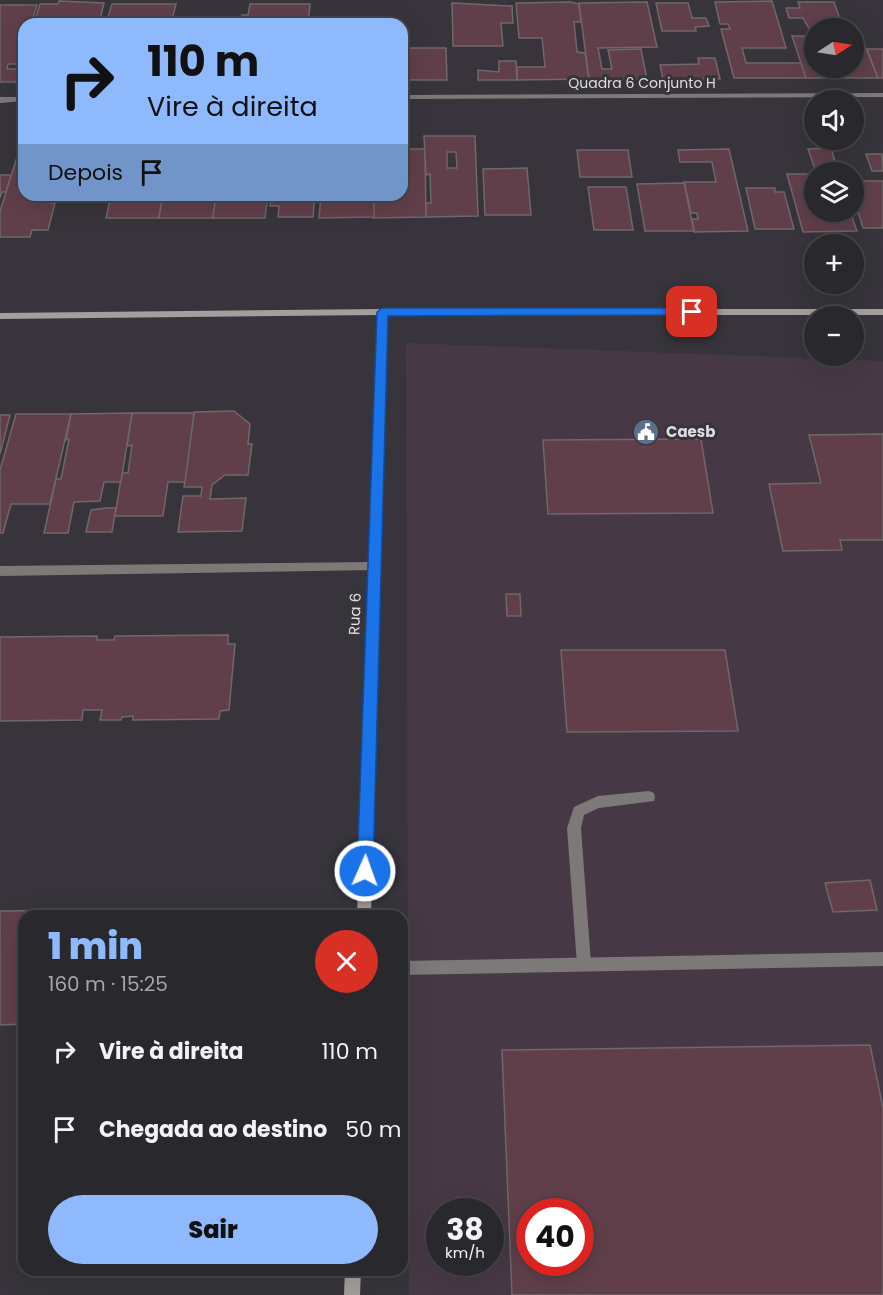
<!DOCTYPE html>
<html lang="pt">
<head>
<meta charset="utf-8">
<style>
	body { margin:0; font-family:Poppins,sans-serif; background:#353438; color:#f1f3f6; height:100vh; display:flex; flex-direction:column; font-size:22px; white-space:nowrap }
	* { box-sizing:border-box; margin:0 }
	p { font-size:20px; color:#a5a6a9 }
	.icon { flex:none; width:33px; height:33px; fill:none; stroke:currentColor; stroke-width:2; stroke-linecap:round; stroke-linejoin:round }
	.map { position:relative; flex:1; overflow:hidden }
	.panel { position:absolute; left:18px; top:910px; width:390px; height:366px; display:flex; flex-direction:column; background:#29282c; border-radius:18px; box-shadow:0 6px 24px #0002,0 0 0 2px #454448 }
	.panel>* { flex:none }
	.banner { position:absolute; left:18px; top:18px; width:390px; height:183px; border-radius:18px; box-shadow:0 6px 24px #0002,0 0 0 2px #454448; background:#8eb9fc; color:#111; overflow:hidden }
	.needle { width:39px; rotate:78deg }
	.tools { position:absolute; left:804px; top:18px; display:grid; gap:12px }
	.tools a { display:grid; place-items:center; width:60px; height:60px; border-radius:50%; background:#29282c; box-shadow:0 6px 24px #0002,0 0 0 2px #454448; font-size:30px }
	.speed { position:absolute; left:426px; top:1198px; display:flex; gap:12px; font-size:30px; font-weight:700; text-align:center }
	.speed>* { display:grid; place-content:center; width:78px; height:78px; border-radius:50%; background:#29282c; box-shadow:0 6px 24px #0002,0 0 0 2px #454448; line-height:1 }
	.speed small { font-size:15px; font-weight:400 }
	.speed .limit { border:9px solid #d22; background:#fff; color:#111 }
	.pin { position:absolute; display:grid; place-items:center; width:51px; height:51px; color:#fff; margin:-26px; border-radius:12px; box-shadow:0 3px 9px #0006 }
	.me { position:absolute; width:66px; margin:-33px; rotate:2deg; stroke-linejoin:round; filter:drop-shadow(0 0 4px #0008) }
	.turn { display:flex; align-items:center; gap:21px; height:126px; padding:0 30px; font-size:27px }
	.turn .icon { width:78px; height:78px; stroke-width:2.5 }
	.turn b { display:block; font-size:42px; line-height:51px }
	.then { display:flex; align-items:center; height:57px; padding:0 30px; background:#0003; gap:12px; font-size:22px }
	.round { display:grid; place-items:center; flex:none; width:63px; height:63px; border-radius:32px; background:#353438 }
	.headline { display:flex; align-items:center; justify-content:space-between; height:102px; padding:0 30px }
	h1 { font-size:36px; font-weight:800; line-height:45px; color:#8eb9fc }
	.action { display:flex; gap:12px; margin-top:auto; padding:12px 30px }
	.action a { flex:1; height:69px; border-radius:36px; background:#8eb9fc; color:#111; font-size:24px; font-weight:800; line-height:69px; text-align:center }
	ul { padding:0; list-style:none }
	li { display:flex; align-items:center; gap:18px; height:78px; padding:0 30px }
	li div { flex:1 }
	li b { display:block; font-size:22px }
	li em { font-style:normal }
	.map>svg:first-child { display:block }
</style>
</head>
<body>
<div class="map">
<svg width="883" height="1295" viewBox="0 0 883 1295">
	<rect width="100%" height="100%" fill="#37353b"/>
	<path fill="#473846" fill-rule="evenodd" d="M406 343 883 361V1295H409ZM440 1212H490V1263H440ZM530 1212H580V1263H530Z"/>
	<g fill="#603f4a" stroke="#70676a" stroke-width="1.5" fill-rule="evenodd">
		<path d="M59 1 104 3 99 24H34L40 4H58Z"/>
		<path d="M772 1 786 48H742L746 63H801L806 78H734L721 29H730L728 24H720L715 2Z"/>
		<path d="M571 2 579 4 581 22H574L577 52 585 53 589 79 517 80V67H545L542 38H519L516 3Z"/>
		<path d="M647 2 657 47 598 48 602 69H612L608 50 641 49 647 79H589L579 3Z"/>
		<path d="M798 2H834L843 28H814V32H811L803 18H789L786 8H800Z"/>
		<path d="M452 3 512 6 513 23H501L503 46H453Z"/>
		<path d="M656 3H688L692 18H706L709 26 695 27 696 31H662Z"/>
		<path d="M112 4H176L171 24H106Z"/>
		<path d="M250 4H310L308 24H240L242 15H248Z"/>
		<path d="M0 5H37L31 24H24L22 64H8L7 69H20L16 82H0Z"/>
		<path d="M792 36H804L807 49H813L811 41H814V68H854V46H865L878 78H806Z"/>
		<path d="M402 48H446L447 80H402Z"/>
		<path d="M867 49H883V78H878Z"/>
		<path d="M24 57V82H16L20 69Z"/>
		<path d="M698 58H715L720 79H663L660 65 699 64Z"/>
		<path d="M499 61H516L517 80H478V70L499 72Z"/>
		<path d="M402 136H404V149H425L426 217 373 218 374 195H402Z"/>
		<path d="M424 136H475L478 216 426 217V203H431L430 174 426 175ZM447 152H456L457 168H447Z"/>
		<path d="M831 148 838 172H816L808 149Z"/>
		<path d="M729 149 748 231 694 232 692 219H698L697 213H691L684 182H716L712 162H680L678 150Z"/>
		<path d="M577 150H628L632 177H580Z"/>
		<path d="M18 154H24V195H53L51 203H55L48 230H32L30 237H0V211Z"/>
		<path d="M866 154H882L883 171H872Z"/>
		<path d="M527 168 531 215H485L483 169Z"/>
		<path d="M787 174H814V212H850L857 231 803 232Z"/>
		<path d="M0 175H11L6 192H2L0 198Z"/>
		<path d="M854 181H883V228H863L854 198Z"/>
		<path d="M684 183 694 231H645L637 184Z"/>
		<path d="M588 187H626L633 230H594Z"/>
		<path d="M746 188H775V192H784L794 229H755Z"/>
		<path d="M111 195H157L156 199H162L159 218H106Z"/>
		<path d="M163 195H216L213 218H159Z"/>
		<path d="M216 195H268L265 218H213Z"/>
		<path d="M271 195H315L313 217H278L279 206H270Z"/>
		<path d="M321 195H374V217L319 218Z"/>
		<path d="M234 411 250 424 248 444H252L248 475H225L212 485 210 499 246 498 242 531 178 532 183 496H201L202 487H184L194 412Z"/>
		<path d="M132 413H194L185 482H168L163 516H115L122 473H128L132 445 127 446Z"/>
		<path d="M132 413 121 482H104L100 501 74 502 68 533H44L56 479H61L69 439 66 440 71 414Z"/>
		<path d="M16 414H71L50 504H11L3 533H0V470Z"/>
		<path d="M0 415H10L0 454Z"/>
		<path d="M883 434V540H840L842 550 783 551 769 484 821 483 809 435Z"/>
		<path d="M701 439 713 513 548 514 543 440Z"/>
		<path d="M107 508H116L112 532H86L91 510Z"/>
		<path d="M506 594H520L521 616H507Z"/>
		<path d="M228 635V644H235L229 710 220 711 219 719 133 720V716L122 717 121 720H100L102 710H83L82 720 0 721V637L97 636V640H114L115 636Z"/>
		<path d="M561 650H725L738 731 567 732Z"/>
		<path d="M870 880 877 910 833 912 825 883Z"/>
		<path d="M202 909 201 916H24V1024L0 1025V911Z"/>
		<path d="M870 1045 883 1108V1295H512L502 1050ZM530 1212H580V1263H530Z"/>
	</g>
	<g fill="none" stroke-linecap="round" stroke-linejoin="round">
		<path fill="#7d7978" fill-rule="evenodd" d="M649 791 654 793 655 797 654 801 599 808 584 815 581 828 591 964 589 969 584 971 579 969 577 964 567 828 574 807 598 796Z"/>
		<g fill="#7d7978" fill-rule="evenodd">
			<path d="M883 93V97L402 99V95Z"/>
			<path d="M0 97H24V101L0 103Z"/>
			<path d="M374 562 380 566 374 570 0 576V566Z"/>
			<path d="M883 952V966L402 975V961Z"/>
		</g>
		<g fill="#a49e9d" fill-rule="evenodd">
			<path d="M382 309H883V315H387L371 916H357L377 315 0 319V313Z"/>
			<path d="M345 1270H361L360 1295H344Z"/>
		</g>
	</g>
	<path fill="#1a73e8" stroke="#114b97" stroke-width="1.5" d="M382 308H692L698 312 692 315 388 316 373 871 371 876 365 878 360 876 357 871 377 312Z"/>
	<defs>
		<g id="civic-disc" transform="scale(1.35)"><circle r="9.5" fill="#5c6f8a" stroke="#37353b"/><path d="M-.6-6.5H3V-4.5H.6V-3L4-1V1h2V6H-6V1h2V-1L-.6-3ZM-1.2 2.5V6h2.4V2.5Z" fill="#fff"/></g>
	</defs>
	<g fill-rule="evenodd">
		<use href="#civic-disc" x="646" y="432"/>
	</g>
	<g text-anchor="middle" stroke-width="6" stroke-linejoin="round" paint-order="stroke">
		<g font-size="14" fill="#dfdde1" stroke="#37353b">
			<text x="642" y="88">Quadra 6 Conjunto H</text>
		</g>
		<g font-size="15" font-weight="bold" fill="#dfdde1" stroke="#37353b" text-anchor="start">
			<text x="666" y="437">Caesb</text>
		</g>
		<g font-size="15" fill="#dfdde1" stroke="#37353b">
			<text transform="translate(355 614) rotate(-88)" y="5">Rua 6</text>
		</g>
	</g>
</svg>
<div class="tools">
<a><svg class="needle" viewBox="-14 -14 28 28"><path d="M0-13l5 13h-10z" fill="#e53935"/><path d="M0 13l5-13h-10z" fill="#a5a6a9"/></svg></a>
<a><svg class="icon" aria-label="sound" viewBox="0 0 24 24"><path d="M4 9h4l5-4v14l-5-4H4zM17 9q2 3 0 6"/></svg></a>
<a><svg class="icon" aria-label="layers" viewBox="0 0 24 24"><path d="M12 4l9 5-9 5-9-5zM3 14l9 5 9-5"/></svg></a>
<a>+</a>
<a>−</a>
</div>
<div class="speed"><div>38<small>km/h</small></div><div class="limit">40</div></div>
<div class="pin" style="left:692px;top:312px;background:#d93025"><svg class="icon" aria-label="arrive" viewBox="0 0 24 24"><path d="M6 21V4h12l-3 4 3 4H6"/></svg></div>
<svg class="me" style="left:365px;top:871px" viewBox="-20 -20 40 40"><circle r="17" fill="#1a73e8" stroke="#fff" stroke-width="3"/><path d="M0-11L8 9 0 5-8 9z" fill="#fff"/></svg>
<div class="banner">
<div class="turn"><svg class="icon" aria-label="right" viewBox="0 0 24 24"><path d="M7 20v-9h11M14 6l5 5-5 5"/></svg><div><b>110 m</b>Vire à direita</div></div>
<div class="then">Depois<svg class="icon" aria-label="arrive" viewBox="0 0 24 24"><path d="M6 21V4h12l-3 4 3 4H6"/></svg></div>
</div>
<section class="panel">
<div class="headline"><div><h1>1 min</h1><p>160 m · 15:25</p></div><a class="round" style="background:#d93025;color:#fff"><svg class="icon" aria-label="close" viewBox="0 0 24 24"><path d="M6 6l12 12M18 6L6 18"/></svg></a></div>
<ul>
<li><svg class="icon" aria-label="right" viewBox="0 0 24 24"><path d="M7 20v-9h11M14 6l5 5-5 5"/></svg><div><b>Vire à direita</b></div><em>110 m</em></li>
<li><svg class="icon" aria-label="arrive" viewBox="0 0 24 24"><path d="M6 21V4h12l-3 4 3 4H6"/></svg><div><b>Chegada ao destino</b></div><em>50 m</em></li>
</ul>
<div class="action"><a>Sair</a></div>
</section>
</div>
</body>
</html>
